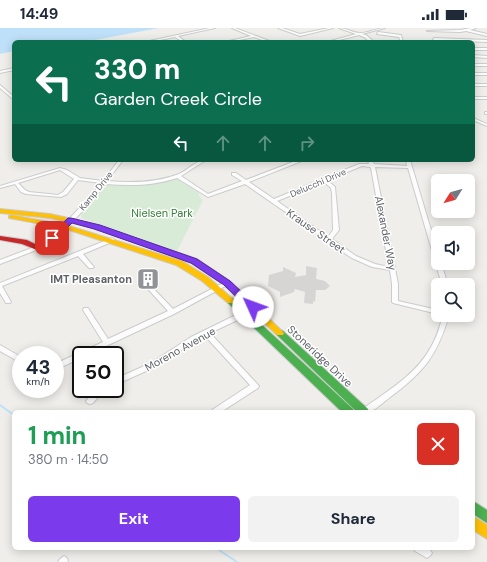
<!DOCTYPE html>
<html lang="en">
<head>
<meta charset="utf-8">
<style>
	body { margin:0; font-family:"DM Sans",sans-serif; background:#f2f2f3; color:#1f2937; height:100vh; display:flex; flex-direction:column; font-size:15px; white-space:nowrap }
	* { box-sizing:border-box; margin:0 }
	p { font-size:13px; color:#747a83 }
	.icon { flex:none; width:22px; height:22px; fill:none; stroke:currentColor; stroke-width:2; stroke-linecap:round; stroke-linejoin:round }
	.map { position:relative; flex:1; overflow:hidden }
	.sheet { position:absolute; left:12px; top:382px; width:463px; height:140px; display:flex; flex-direction:column; background:#fff; border-radius:6px; box-shadow:0 2px 10px #0003 }
	.sheet>* { flex:none }
	.banner { position:absolute; left:12px; top:12px; width:463px; height:122px; border-radius:6px; box-shadow:0 2px 10px #0003; background:#0b6e4f; color:#fff; overflow:hidden }
	.needle { width:26px; rotate:233deg }
	.tools { position:absolute; left:431px; top:146px; display:grid; gap:8px }
	.tools a { display:grid; place-items:center; width:44px; height:44px; border-radius:6px; background:#fff; box-shadow:0 2px 10px #0003; font-size:20px }
	.speed { position:absolute; left:12px; top:318px; display:flex; gap:8px; font-size:20px; font-weight:700; text-align:center }
	.speed>* { display:grid; place-content:center; width:52px; height:52px; border-radius:50%; background:#fff; box-shadow:0 2px 10px #0003; line-height:1 }
	.speed small { font-size:10px; font-weight:400 }
	.speed .limit { border:2px solid #111; border-radius:6px; background:#fff; color:#111 }
	.pin { position:absolute; display:grid; place-items:center; width:34px; height:34px; color:#fff; margin:-17px; border-radius:8px; box-shadow:0 2px 6px #0006 }
	.me { position:absolute; width:44px; margin:-22px; rotate:313deg; stroke-linejoin:round; filter:drop-shadow(0 0 3px #0008) }
	.turn { display:flex; align-items:center; gap:14px; height:84px; padding:0 16px; font-size:18px }
	.turn .icon { width:52px; height:52px; stroke-width:2.5 }
	.turn b { display:block; font-size:28px; line-height:34px }
	.lanes { display:flex; align-items:center; height:38px; padding:0 16px; background:#0003; justify-content:center; gap:20px; direction:ltr }
	.lanes .off { opacity:.35 }
	.round { display:grid; place-items:center; flex:none; width:42px; height:42px; border-radius:6px; background:#f2f2f3 }
	.headline { display:flex; align-items:center; justify-content:space-between; height:68px; padding:0 16px }
	h1 { font-size:24px; font-weight:700; line-height:30px; color:#1e9e55 }
	.cta { display:flex; gap:8px; margin-top:auto; padding:8px 16px }
	.cta a { flex:1; height:46px; border-radius:6px; background:#7c3aed; color:#fff; font-size:16px; font-weight:700; line-height:46px; text-align:center }
	.cta a+a { background:#f2f2f3; color:#1f2937 }
	.status { display:flex; justify-content:space-between; align-items:center; height:28px; padding:0 20px; background:#fff; direction:ltr }
	.status svg { height:11px; fill:currentColor }
	.map>svg:first-child { display:block }
</style>
</head>
<body>
<div class="status"><b>14:49</b><svg viewBox="0 0 49 12"><path d="M0 12V9h3v3zM5 12V6h3v6zM10 12V3h3v9zM15 12V0h3v12zM26 1h20v11H26zM47 4h2v5h-2z"/></svg></div>
<div class="map">
<svg width="487" height="534" viewBox="0 0 487 534">
	<rect width="100%" height="100%" fill="#efeeea"/>
	<path fill="#d8ebd6" d="M177 151 199 165V168L203 172 177 223 81 190 82 186 108 156 145 157Z"/>
	<path fill="#bfe0f9" d="M0 0H159L84 14H14V23L0 26Z"/>
	<g fill="none" stroke-linecap="round" stroke-linejoin="round">
		<g stroke="#bfe0f9" stroke-width="2">
			<path d="M0 377 14 387"/>
			<path d="M216 520 237 534"/>
		</g>
	</g>
	<path fill="#d6d5d3" d="M306 238 317 240 316 251 325 253 330 258 325 262H316L315 274 313 273V276L304 275 305 264 295 261 294 264 280 269V264L268 258 269 247 283 243V239L296 245 295 249 306 247Z"/>
	<g fill="none" stroke-linecap="round" stroke-linejoin="round">
		<g stroke="#cbcccc" stroke-width="2">
			<g id="street">
				<path d="M210 0H215L178 8 186 14H183L175 9 150 14H145Z"/>
				<path d="M232 0H235L272 14H268L254 9 230 14H225L251 8Z"/>
				<path d="M278 0H282L300 6 329 0H333L300 8Z"/>
				<path d="M339 0C346 0 353 5 360 5 369 5 377 0 385 0L362 6 366 7 373 13 383 14H370L364 9 359 7 331 14H327L356 6Z"/>
				<path d="M471 0H476L470 2 487 6V8L466 3 460 4 427 3 460 2Z"/>
				<path d="M378 4 401 7 403 14H401L399 9 377 6Z"/>
				<path d="M434 10 487 12V14L433 12Z"/>
				<rect x="473" y="20" width="14" height="2"/>
				<path d="M473 27 487 28V30L473 29Z"/>
				<rect x="473" y="36" width="14" height="2"/>
				<path d="M14 40V42L0 45V43Z"/>
				<rect x="473" y="45" width="14" height="2"/>
				<rect x="473" y="56" width="14" height="2"/>
				<path d="M0 57 14 69V72L0 60Z"/>
				<rect x="473" y="69" width="14" height="2"/>
				<rect x="485" y="84" width="2" height="2"/>
				<path d="M473 90 487 96V98L473 92Z"/>
				<path d="M119 132H123L107 153C131 155 156 155 179 146 188 142 196 132 206 132L181 148 208 166 242 153 232 147V145H236L246 152 298 132H304L249 154 274 171 359 136H369L368 132H372L374 136 407 138 406 132H410L438 225V235H441L448 257H442L408 140 375 139 398 256V273L438 282V286L393 275 392 274V256L390 242 372 239 352 230 326 213V212L245 156 208 169 177 150C153 158 130 158 105 156L93 172 73 193H69V191L89 170 101 155 78 152 67 166 61 169 26 166 21 164 15 156 0 160V158L60 140 67 142 80 150 103 153ZM362 138 370 139 371 140 389 239 375 236 356 228 332 211 339 202 335 159 327 152ZM60 142 74 151 63 164 58 167 29 164 25 162 18 155ZM324 154 331 160 332 165 333 202 328 209 277 173Z"/>
				<path d="M112 210 115 212 114 213 83 226 93 238 94 239 93 240H89L78 228 2 258 11 274 10 275H6L0 265V255Z"/>
				<path d="M37 218 39 219 40 220 39 221 0 236V232Z"/>
				<path d="M227 253 230 255 229 256 174 286 87 327H81V330L55 342V336L103 314 83 282 84 280H88L108 311 168 283 147 260 146 259 147 258H151L173 281Z"/>
				<path d="M242 284H246L247 286 246 288 210 305 259 358 258 360 221 384H211L212 382 250 357 205 308 195 313 155 339 115 357V351L151 335 191 309Z"/>
				<path d="M443 287H449C437 328 424 344 389 370 385 373 374 383 369 384 367 385 363 384 360 384L361 382C386 364 416 347 431 319 437 309 440 298 443 287Z"/>
				<path d="M0 317 21 329V335L0 323Z"/>
				<path d="M96 361H105L93 375 90 376 87 375 86 373Z"/>
				<path d="M413 520C420 520 429 518 432 525L430 528 427 530 415 523Z"/>
				<path d="M64 528 67 530 68 534H58L60 531Z"/>
			</g>
		</g>
		<g stroke="#cacacb" stroke-width="2">
			<g id="fast">
				<path d="M231 270 234 271 353 381 354 384H342L228 275 227 273 228 271Z"/>
				<path d="M280 302 283 303 368 381 369 384H357L277 307 276 305 277 303Z"/>
				<path d="M473 473 487 482V495L473 486Z"/>
			</g>
		</g>
		<g stroke="#cacacb" stroke-width="2">
			<g id="slow">
				<path d="M0 181 50 186 73 191 99 198 197 231 230 253 284 305 283 307H277L224 257 191 235 95 200 70 194 50 190 0 185Z"/>
				<path d="M11 187 66 197 182 233 208 249 235 273 234 275H228L202 253 176 237 63 200 9 190V188Z"/>
				<path d="M473 488 487 497V511L473 502Z"/>
			</g>
		</g>
		<g stroke="#cacacb" stroke-width="2">
			<path id="jam" d="M67 193 70 195 54 211 37 222 22 216 0 212V208L27 212 37 217 50 209 65 194Z"/>
		</g>
		<use href="#street" fill="#fdfcfc" fill-rule="evenodd"/>
		<use href="#fast" fill="#4caf50" fill-rule="evenodd"/>
		<use href="#slow" fill="#ffc107" fill-rule="evenodd"/>
		<use href="#jam" fill="#c62828" fill-rule="evenodd"/>
	</g>
	<path fill="#7c3aed" stroke="#51269a" d="M68 190H71L100 197 197 231 230 253 258 279 256 282H250L224 257 191 235 94 201 72 195 55 211H49V208Z"/>
	<defs>
		<g id="building-square" transform="scale(1.15)"><rect x="-9" y="-9" width="18" height="18" rx="4" fill="#919496" stroke="#fff"/><path d="M-4-6H4V6H1V3H-1V6H-4ZM-2.5-4.3h1.7v1.8h-1.7ZM.8-4.3h1.7v1.8H.8ZM-2.5-1h1.7V.8h-1.7ZM.8-1h1.7V.8H.8Z" fill="#fff"/></g>
	</defs>
	<g fill-rule="evenodd">
		<use href="#building-square" x="148" y="251"/>
	</g>
	<g text-anchor="middle" stroke-width="3" stroke-linejoin="round" paint-order="stroke">
		<g font-size="9" fill="#5f6368" stroke="#fff">
			<text transform="translate(318 155) rotate(-23)" y="3">Delucchi Drive</text>
			<text transform="translate(96 163) rotate(-51)" y="3">Kamp Drive</text>
		</g>
		<g font-size="11" fill="#348238" stroke="#fff">
			<text x="162" y="189">Nielsen Park</text>
		</g>
		<g font-size="11" fill="#5f6368" stroke="#fff">
			<text transform="translate(316 203) rotate(35)" y="4">Krause Street</text>
			<text transform="translate(386 205) rotate(79)" y="4">Alexander Way</text>
			<text transform="translate(180 321) rotate(-29)" y="4">Moreno Avenue</text>
			<text transform="translate(320 328) rotate(43)" y="4">Stoneridge Drive</text>
		</g>
		<g font-size="11" font-weight="bold" fill="#5f6368" stroke="#fff" text-anchor="end">
			<text x="132" y="255">IMT Pleasanton</text>
		</g>
	</g>
</svg>
<div class="tools">
<a><svg class="needle" viewBox="-14 -14 28 28"><path d="M0-13l5 13h-10z" fill="#e53935"/><path d="M0 13l5-13h-10z" fill="#747a83"/></svg></a>
<a><svg class="icon" aria-label="sound" viewBox="0 0 24 24"><path d="M4 9h4l5-4v14l-5-4H4zM17 9q2 3 0 6"/></svg></a>
<a><svg class="icon" aria-label="search" viewBox="0 0 24 24"><circle cx="10" cy="10" r="6"/><path d="M15 15l6 6"/></svg></a>
</div>
<div class="speed"><div>43<small>km/h</small></div><div class="limit">50</div></div>
<div class="pin" style="left:52px;top:210px;background:#d93025"><svg class="icon" aria-label="arrive" viewBox="0 0 24 24"><path d="M6 21V4h12l-3 4 3 4H6"/></svg></div>
<svg class="me" style="left:253px;top:279px" viewBox="-20 -20 40 40"><circle r="19" fill="#fff"/><path d="M0-13L10 11 0 6-10 11z" fill="#7c3aed"/></svg>
<div class="banner">
<div class="turn"><svg class="icon" aria-label="left" viewBox="0 0 24 24"><path d="M17 20v-9H6M10 6l-5 5 5 5"/></svg><div><b>330 m</b>Garden Creek Circle</div></div>
<div class="lanes"><svg class="icon" aria-label="left" viewBox="0 0 24 24"><path d="M17 20v-9H6M10 6l-5 5 5 5"/></svg><svg class="icon off" aria-label="ahead" viewBox="0 0 24 24"><path d="M12 20V5M6 11l6-6 6 6"/></svg><svg class="icon off" aria-label="ahead" viewBox="0 0 24 24"><path d="M12 20V5M6 11l6-6 6 6"/></svg><svg class="icon off" aria-label="right" viewBox="0 0 24 24"><path d="M7 20v-9h11M14 6l5 5-5 5"/></svg></div>
</div>
<section class="sheet">
<div class="headline"><div><h1>1 min</h1><p>380 m · 14:50</p></div><a class="round" style="background:#d93025;color:#fff"><svg class="icon" aria-label="close" viewBox="0 0 24 24"><path d="M6 6l12 12M18 6L6 18"/></svg></a></div>
<div class="cta"><a>Exit</a><a>Share</a></div>
</section>
</div>
</body>
</html>
